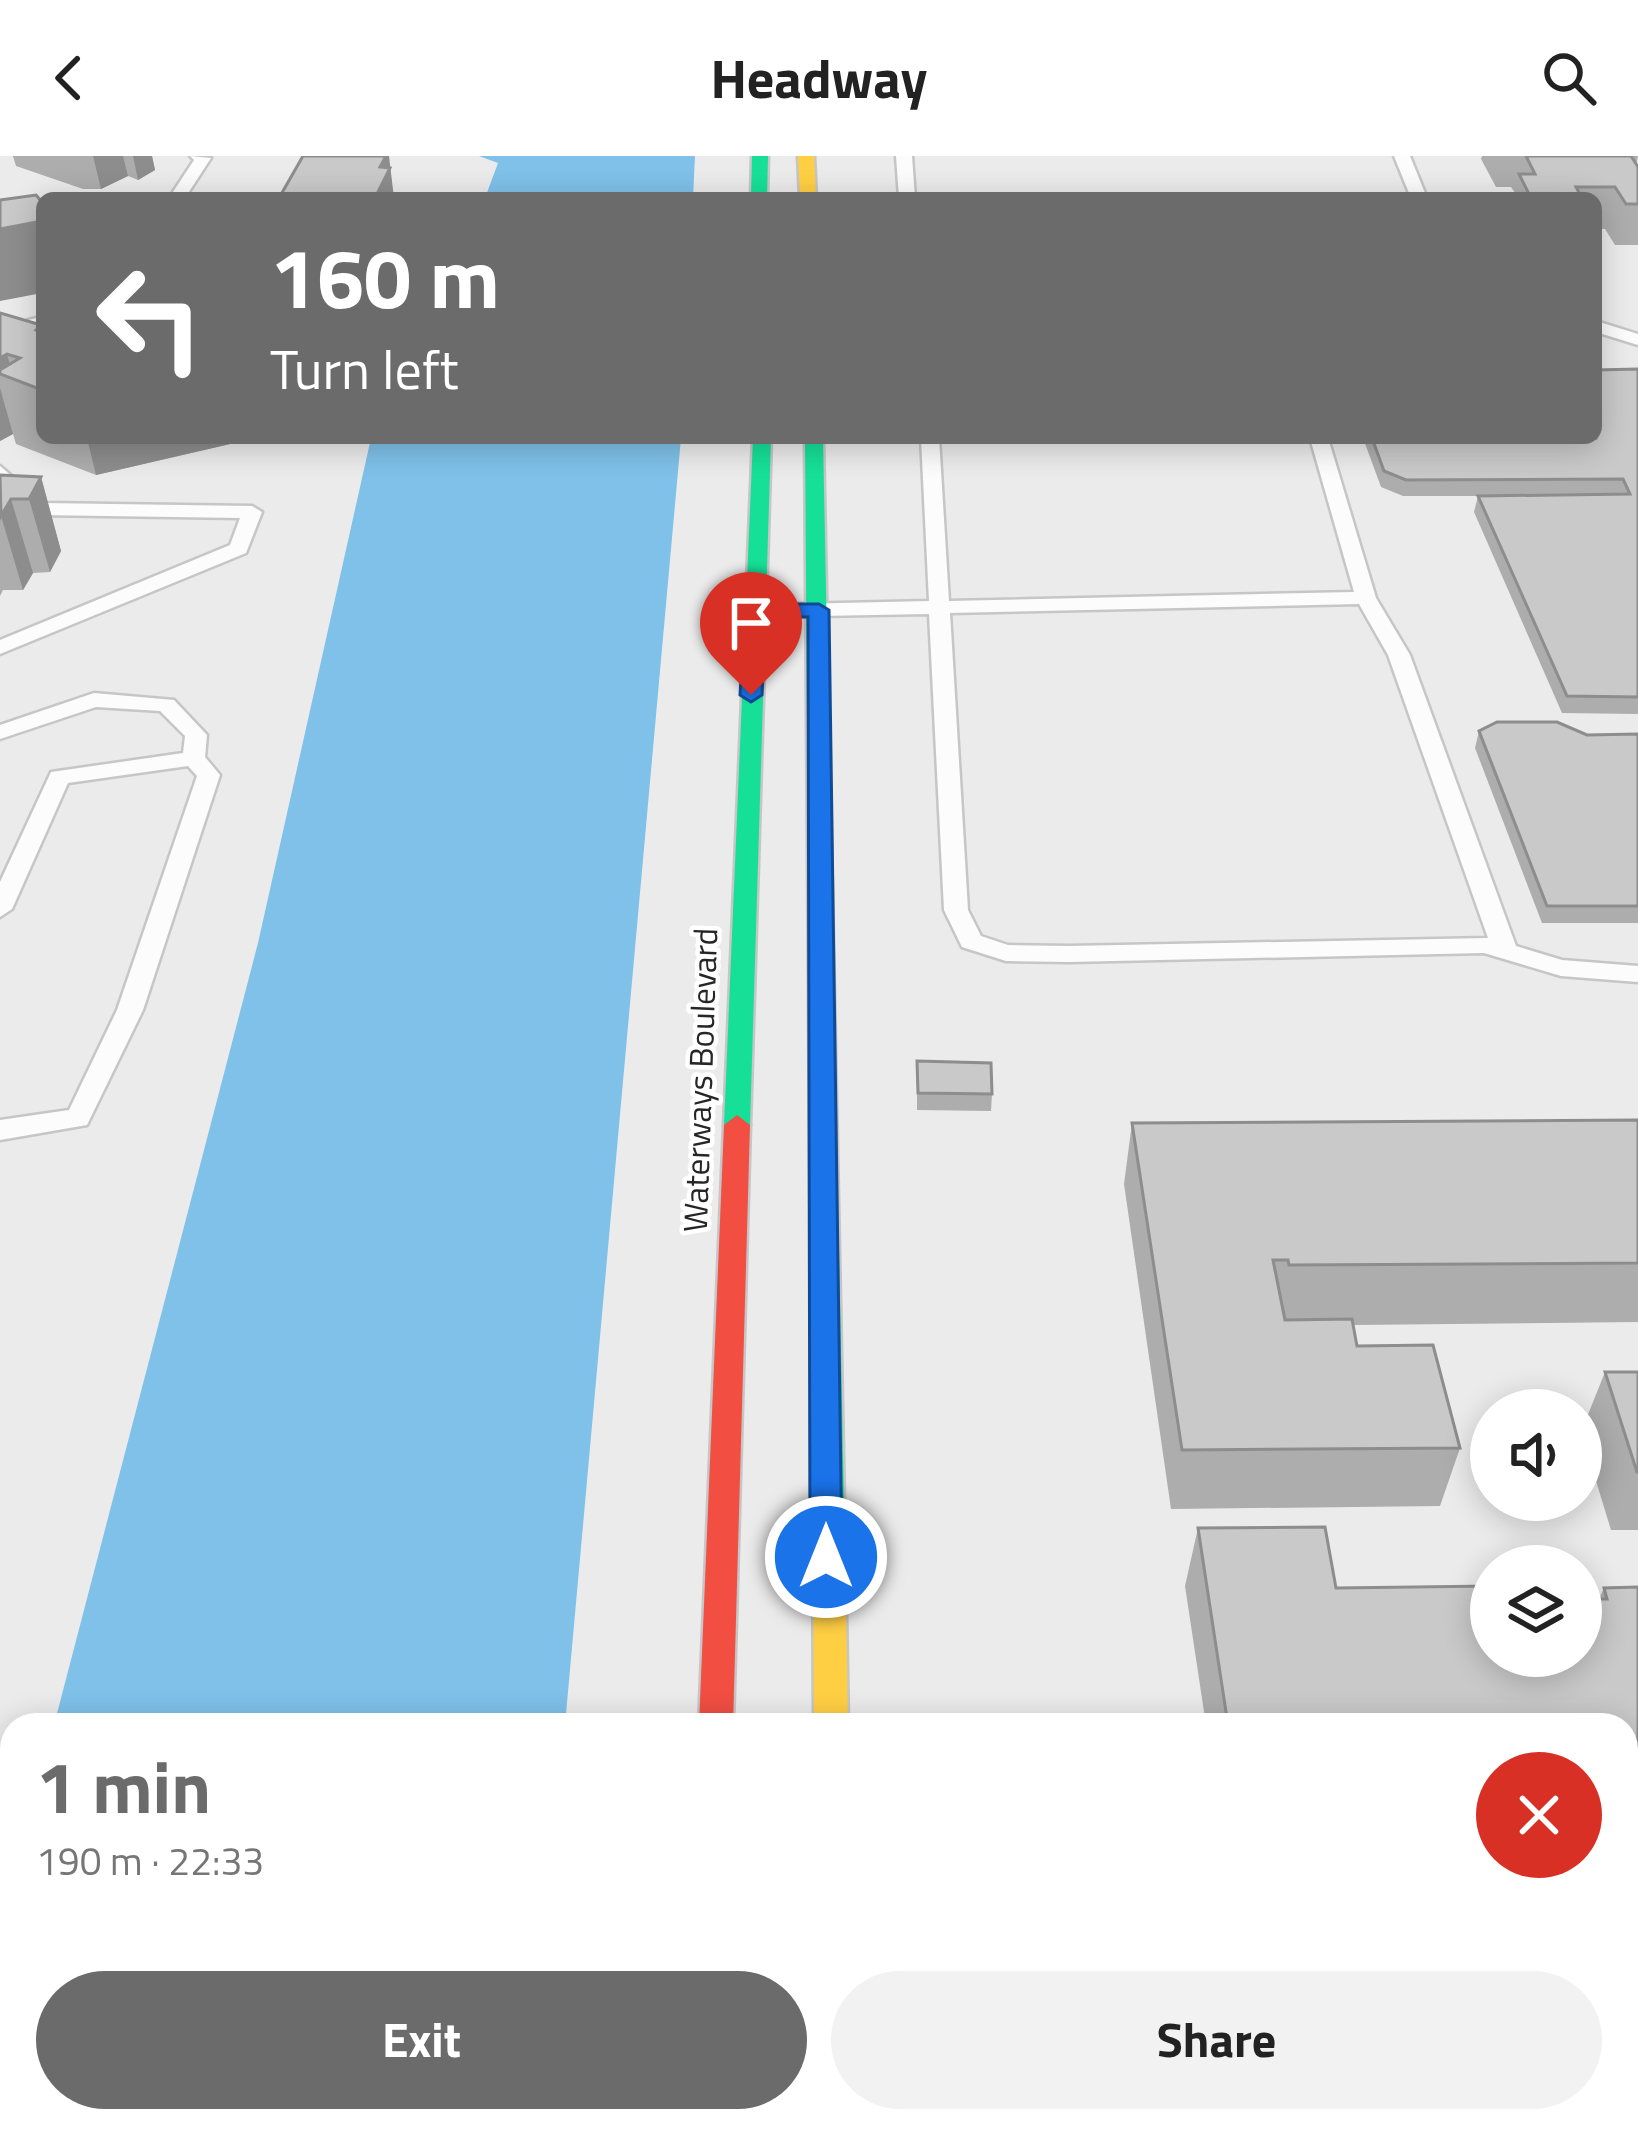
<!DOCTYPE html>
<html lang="en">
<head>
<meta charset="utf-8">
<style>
	body { margin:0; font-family:"Titillium Web",sans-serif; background:#f2f2f2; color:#222; height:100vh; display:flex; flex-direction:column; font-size:45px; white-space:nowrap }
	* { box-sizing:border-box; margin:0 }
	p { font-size:39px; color:#767676 }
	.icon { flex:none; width:66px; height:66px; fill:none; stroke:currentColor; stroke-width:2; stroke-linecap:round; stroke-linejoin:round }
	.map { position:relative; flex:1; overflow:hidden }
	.panel { position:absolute; left:0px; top:1557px; width:1638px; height:420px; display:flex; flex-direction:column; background:#fff; border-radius:36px 36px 0 0; box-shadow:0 6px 30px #0003 }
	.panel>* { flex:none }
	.banner { position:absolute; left:36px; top:36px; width:1566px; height:252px; border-radius:18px; box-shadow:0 6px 30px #0003; background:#6b6b6c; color:#fff; overflow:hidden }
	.tools { position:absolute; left:1470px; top:1233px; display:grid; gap:24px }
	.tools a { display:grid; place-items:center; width:132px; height:132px; border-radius:50%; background:#fff; box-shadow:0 6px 30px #0003; font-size:60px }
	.pin { position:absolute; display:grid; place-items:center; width:102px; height:102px; color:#fff; margin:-123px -51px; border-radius:50% 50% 50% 0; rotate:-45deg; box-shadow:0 0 12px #0007 }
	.pin .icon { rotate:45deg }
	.me { position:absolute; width:132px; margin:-66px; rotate:0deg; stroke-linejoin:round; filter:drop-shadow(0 0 9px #0008) }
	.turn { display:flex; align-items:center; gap:42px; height:252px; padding:0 36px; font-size:54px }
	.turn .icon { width:156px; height:156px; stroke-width:2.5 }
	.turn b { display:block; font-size:84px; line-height:102px }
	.round { display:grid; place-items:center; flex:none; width:126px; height:126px; border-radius:63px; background:#f2f2f2 }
	.overview { display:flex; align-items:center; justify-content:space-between; height:204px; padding:0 36px }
	h1 { font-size:72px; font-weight:700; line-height:90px; color:#6b6b6c }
	.action { display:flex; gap:24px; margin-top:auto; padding:24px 36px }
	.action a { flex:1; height:138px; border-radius:72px; background:#6b6b6c; color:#fff; font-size:48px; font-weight:700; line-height:138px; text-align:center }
	.action a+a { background:#f2f2f2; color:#222 }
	header { display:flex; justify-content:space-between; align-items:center; height:156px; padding:0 36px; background:#fff; font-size:54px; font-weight:700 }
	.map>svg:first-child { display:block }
</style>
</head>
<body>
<header><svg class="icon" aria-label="back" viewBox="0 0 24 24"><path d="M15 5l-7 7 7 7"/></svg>Headway<svg class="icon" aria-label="search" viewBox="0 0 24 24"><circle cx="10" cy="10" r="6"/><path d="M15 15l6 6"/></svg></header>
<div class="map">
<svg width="1638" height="1977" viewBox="0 0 1638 1977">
	<rect width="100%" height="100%" fill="#ebebec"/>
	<g fill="#7fc1e9">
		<path d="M479 0H695L693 42H485L498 7Z"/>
		<path d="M371 282H681L565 1569H54L258 787Z"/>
		<path d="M12 1732V1965H529L528 1977H0V1778Z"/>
	</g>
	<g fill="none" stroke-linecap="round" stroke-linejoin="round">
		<g stroke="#c6c6c7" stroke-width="5">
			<g id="lane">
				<path d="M190 0 211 2 185 42H169L194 4Z"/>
				<path d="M896 0H912L915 42H899Z"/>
				<path d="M1394 0H1410L1427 42H1411Z"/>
				<path d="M42 161 37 186 42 188V199L18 189 28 164Z"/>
				<path d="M1596 165 1638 178V189L1596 176Z"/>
				<path d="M921 282H939L949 445 1354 436 1310 282H1328L1376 442 1410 499 1516 790 1562 804 1638 810V826L1561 820 1484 797 1069 806 1006 805 962 791 944 754 929 458 755 461 745 455 755 449 929 445ZM1359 448 1388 499 1488 782 1069 790 1008 789 981 780 968 754 950 457Z"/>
				<path d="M0 310 43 347 252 350 262 356 246 397 0 498V484L230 389 240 362 38 359 0 327Z"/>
				<path d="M94 537 174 544 207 579 205 601 220 619 143 854 87 969 0 984V964L69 954 117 854 197 620 188 610 68 627 12 753 0 761V726L51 616 183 597 185 580 160 555 96 551 0 583V569Z"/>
			</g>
		</g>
		<g stroke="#c6c6c7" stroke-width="5">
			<g id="fast">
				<path d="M752 0H768L767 42H751Z"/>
				<path d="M753 282H771L750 969 737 979 724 969Z"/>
				<path d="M805 282H823L845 1399 840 1409 829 1412 818 1409 813 1399Z"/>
				<path d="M685 1965H723L722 1977H684Z"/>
				<path d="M823 1965H861L862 1977H824Z"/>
			</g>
		</g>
		<g stroke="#c6c6c7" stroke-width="5">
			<g id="slow">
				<path d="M798 0H814L816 42H800Z"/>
				<path d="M829 1386 840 1389 845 1399 848 1569H814L813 1399 818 1389Z"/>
			</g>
		</g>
		<g stroke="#c6c6c7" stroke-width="5">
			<path id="jam" d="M737 959 750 969 733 1569H699L724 969Z"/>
		</g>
		<use href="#lane" fill="#fcfcfc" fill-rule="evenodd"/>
		<use href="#fast" fill="#16e098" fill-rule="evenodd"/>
		<use href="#slow" fill="#ffcf43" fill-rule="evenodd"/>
		<use href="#jam" fill="#f24e42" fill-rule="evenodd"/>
	</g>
	<g fill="#adadae">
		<path d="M13 0H152L155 14 138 24 128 20 101 33H83L16 10Z"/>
		<path d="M1482 0H1638L1636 9 1638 11V89H1615L1605 73H1596V42H1513L1515 37 1511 31H1496L1481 3Z"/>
		<path d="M0 157 42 172V282H256L96 319 16 288 13 278 0 285Z"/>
		<path d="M1638 213V558L1562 557 1474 356 1478 340H1403L1381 331 1363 282H1596Z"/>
		<path d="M0 319 41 321 61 395 50 416 33 417 23 434H3L0 440Z"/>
		<path d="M1479 575 1587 579 1638 578V767H1542L1475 592Z"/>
		<path d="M917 905 992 938 991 955 917 954Z"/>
		<path d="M1638 964V1166L1353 1169 1357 1190 1460 1292 1440 1350 1171 1353 1124 1028 1132 967Z"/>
		<path d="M1605 1216H1638V1374H1611L1581 1276Z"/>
		<path d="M1198 1372 1336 1432 1587 1443H1599L1604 1432 1638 1431V1696H1634L1630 1681H1626V1569H1206L1185 1430Z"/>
	</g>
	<g fill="#8d8d8d">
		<path d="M93 0H123L128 20 101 33Z"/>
		<path d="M133 0H152L155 14 138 24Z"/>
		<path d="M386 0H389L394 42H375L380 11Z"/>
		<path d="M42 65V137L0 145V73Z"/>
		<path d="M7 198 14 223 0 218V202Z"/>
		<path d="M0 232 13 278 0 285Z"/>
		<path d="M87 282H256L96 319Z"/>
		<path d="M41 321 61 395 50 416 29 343Z"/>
		<path d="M11 343 33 417 23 434 1 360Z"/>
	</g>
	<g fill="#c9c9ca" stroke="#8d8d8d" stroke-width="3">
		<path d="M303 0H386L380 11 390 12 375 42H279Z"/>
		<path d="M1526 0H1631L1638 11V48H1626L1615 31H1576L1582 42H1531L1519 18H1535Z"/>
		<path d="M36 39 42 46V65L0 73V44Z"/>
		<path d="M0 157 41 169 36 174 42 177V234L0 218V214L20 202 7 198 0 202Z"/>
		<path d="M1638 213V541L1567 540 1478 340 1630 338 1623 323 1406 324 1384 315 1372 282H1596V214Z"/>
		<path d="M0 319 41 321 29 343H11L1 360Z"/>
		<path d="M1497 566H1557L1587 579 1638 578V750H1547L1479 575Z"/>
		<path d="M917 905 991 907 992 938 918 937Z"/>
		<path d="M1638 964V1107L1289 1109 1288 1104H1273L1285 1164 1352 1163 1357 1190 1433 1189 1460 1292 1182 1294 1132 967Z"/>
		<path d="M1605 1216H1638V1316H1637Z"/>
		<path d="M1325 1371 1336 1432 1491 1430V1500H1581V1429H1583L1587 1443H1607L1604 1432 1638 1431V1641H1626V1569H1228L1198 1372Z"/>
		<path d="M1245 1966 1247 1977H998V1970Z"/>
	</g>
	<path fill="#1a73e8" stroke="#114b97" stroke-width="3" d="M755 448H819L829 454 842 1401 837 1411H815L810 1401 808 461H766L762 539 751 546 740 539 745 455Z"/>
	<g text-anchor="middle" stroke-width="9" stroke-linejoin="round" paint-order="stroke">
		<g font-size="33" fill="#262627" stroke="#fff">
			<text transform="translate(700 924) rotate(-88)" y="12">Waterways Boulevard</text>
		</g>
	</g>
</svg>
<div class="tools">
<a><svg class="icon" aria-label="sound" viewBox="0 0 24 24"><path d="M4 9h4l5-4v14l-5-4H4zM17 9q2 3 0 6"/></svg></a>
<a><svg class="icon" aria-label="layers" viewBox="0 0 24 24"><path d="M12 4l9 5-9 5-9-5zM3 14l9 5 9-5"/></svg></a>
</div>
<div class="pin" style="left:751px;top:539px;background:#d93025"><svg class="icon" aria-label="arrive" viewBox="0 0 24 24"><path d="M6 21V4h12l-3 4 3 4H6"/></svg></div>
<svg class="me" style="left:826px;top:1401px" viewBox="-20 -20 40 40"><circle r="17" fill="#1a73e8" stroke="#fff" stroke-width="3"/><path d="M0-11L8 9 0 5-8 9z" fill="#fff"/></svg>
<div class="banner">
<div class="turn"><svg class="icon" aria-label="left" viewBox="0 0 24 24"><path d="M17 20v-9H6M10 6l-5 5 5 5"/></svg><div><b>160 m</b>Turn left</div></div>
</div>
<section class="panel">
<div class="overview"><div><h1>1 min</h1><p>190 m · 22:33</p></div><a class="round" style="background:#d93025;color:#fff"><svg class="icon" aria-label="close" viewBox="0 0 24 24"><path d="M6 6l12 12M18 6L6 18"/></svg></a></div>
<div class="action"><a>Exit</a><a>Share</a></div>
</section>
</div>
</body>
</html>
